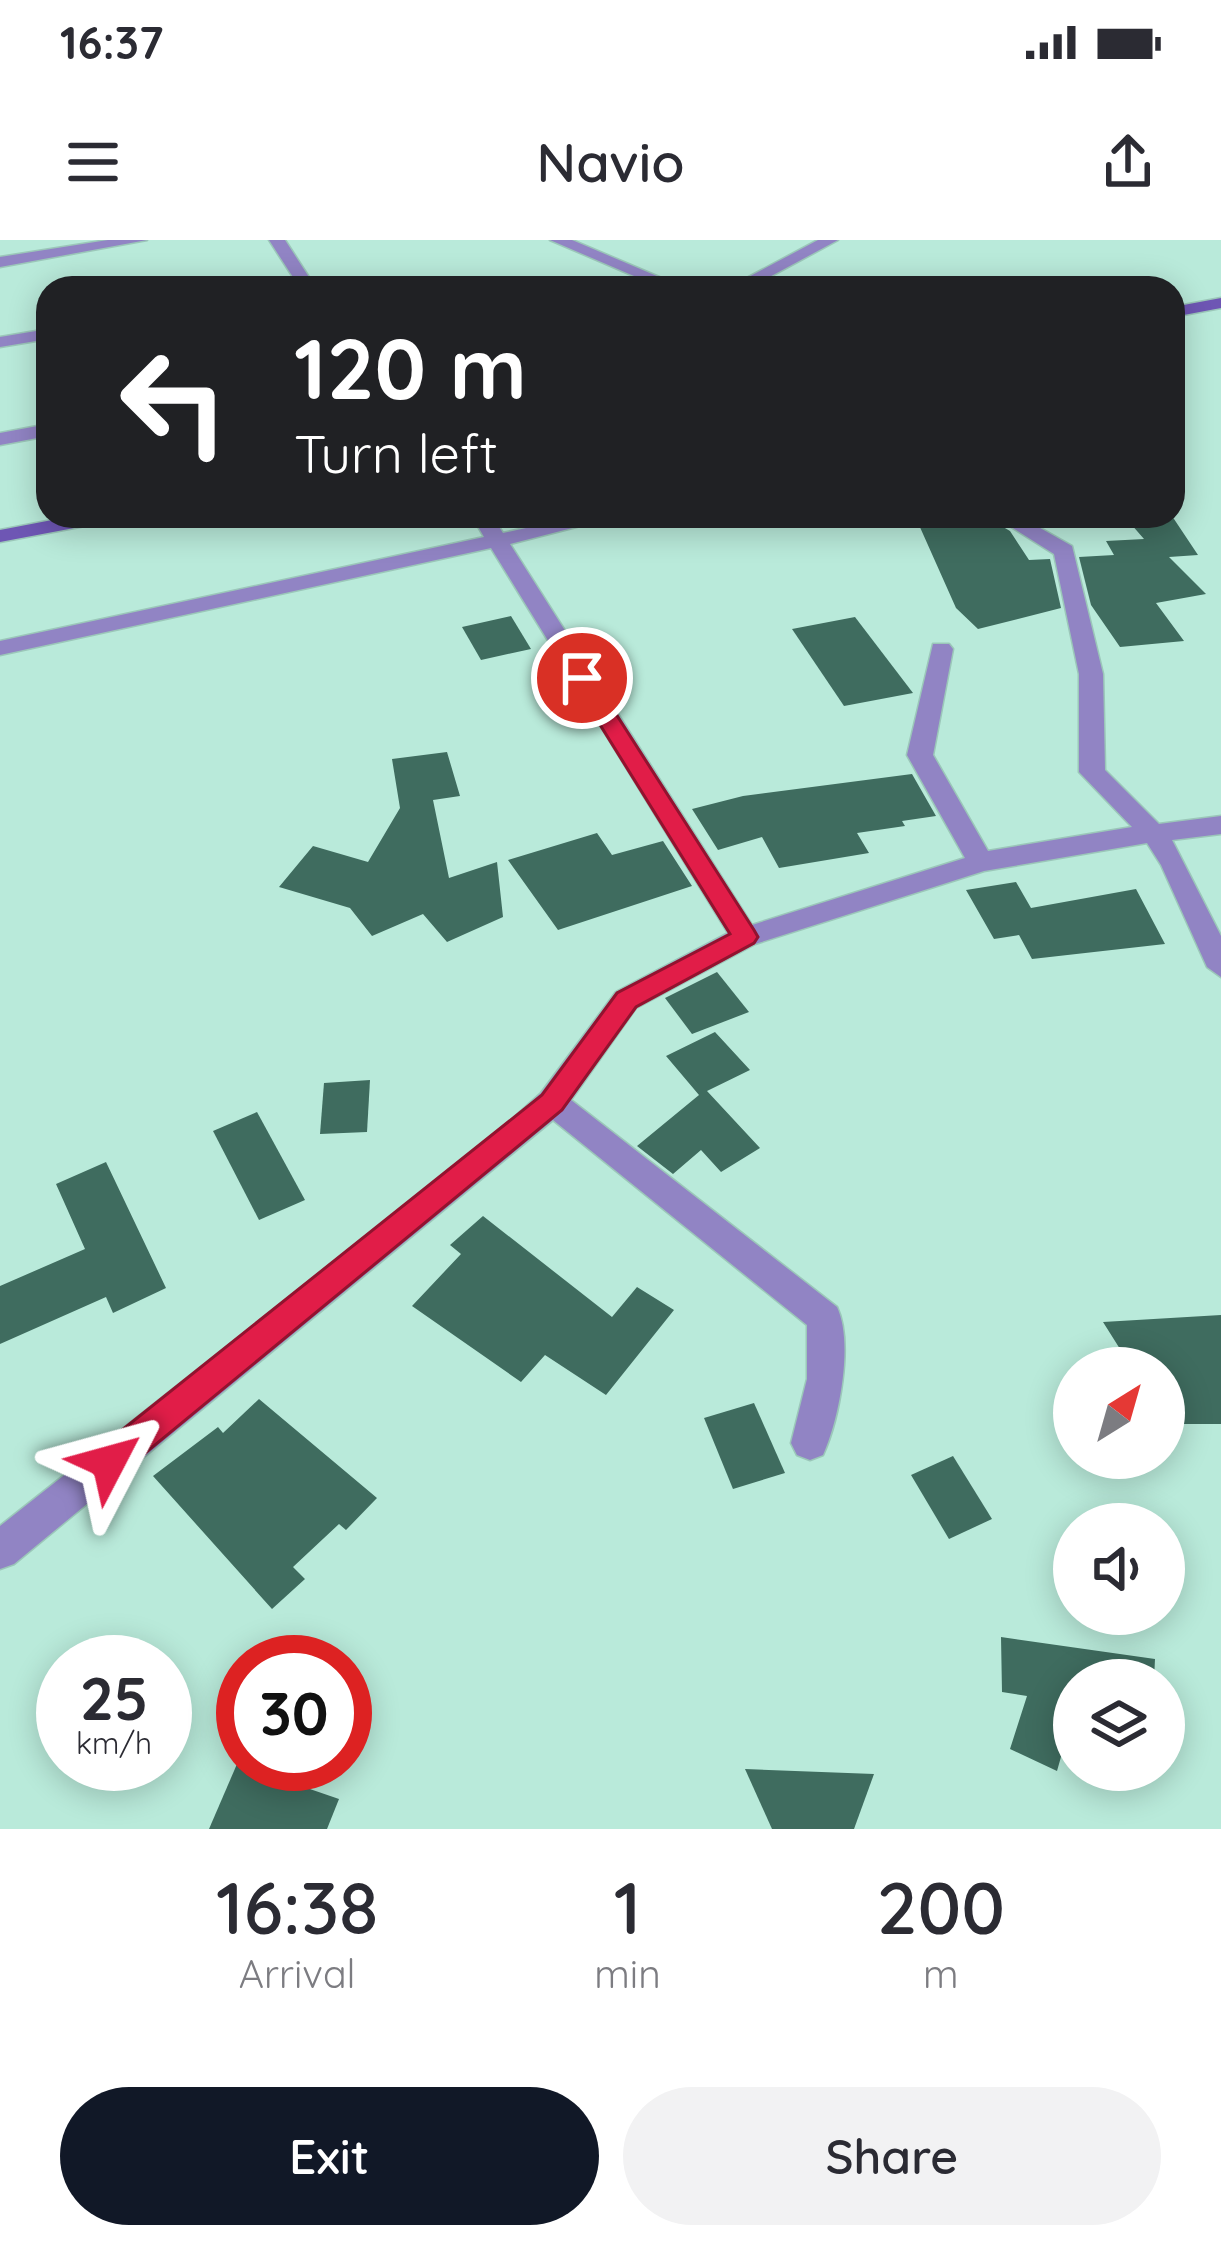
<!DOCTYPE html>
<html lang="en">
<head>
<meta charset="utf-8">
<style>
	body { margin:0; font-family:Quicksand,sans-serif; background:#f2f2f3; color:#2b2b33; height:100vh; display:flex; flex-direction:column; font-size:45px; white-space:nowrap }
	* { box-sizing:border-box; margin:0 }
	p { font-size:39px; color:#7c7c81 }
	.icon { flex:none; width:66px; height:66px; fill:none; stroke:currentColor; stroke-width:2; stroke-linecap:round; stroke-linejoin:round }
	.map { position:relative; height:1589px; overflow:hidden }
	.drawer { display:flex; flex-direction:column; background:#fff; flex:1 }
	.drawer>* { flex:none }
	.top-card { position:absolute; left:36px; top:36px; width:1149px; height:252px; border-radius:36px; box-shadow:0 6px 30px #0003; background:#202124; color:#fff; overflow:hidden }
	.needle { width:78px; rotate:37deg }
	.controls { position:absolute; left:1053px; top:1107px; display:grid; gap:24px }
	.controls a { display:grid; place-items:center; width:132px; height:132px; border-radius:50%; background:#fff; box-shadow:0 6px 30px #0003; font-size:60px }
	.speed { position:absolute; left:36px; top:1395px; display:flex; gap:24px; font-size:60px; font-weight:700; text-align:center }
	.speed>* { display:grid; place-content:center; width:156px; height:156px; border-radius:50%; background:#fff; box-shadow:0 6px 30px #0003; line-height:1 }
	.speed small { font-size:30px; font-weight:400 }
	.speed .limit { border:18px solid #d22; background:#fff; color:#111 }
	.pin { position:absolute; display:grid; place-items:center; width:102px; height:102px; color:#fff; margin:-51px; border:6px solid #fff; border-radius:50%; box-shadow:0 3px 12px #0007 }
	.me { position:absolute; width:132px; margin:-66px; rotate:51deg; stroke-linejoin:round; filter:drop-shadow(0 0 9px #0008) }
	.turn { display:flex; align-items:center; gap:42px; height:252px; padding:0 60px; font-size:54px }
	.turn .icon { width:156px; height:156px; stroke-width:2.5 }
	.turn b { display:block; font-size:84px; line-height:102px }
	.eta { display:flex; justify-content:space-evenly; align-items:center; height:204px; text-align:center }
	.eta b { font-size:72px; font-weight:600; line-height:84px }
	.action { display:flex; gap:24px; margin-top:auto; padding:24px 60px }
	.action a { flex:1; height:138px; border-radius:72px; background:#111827; color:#fff; font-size:48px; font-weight:600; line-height:138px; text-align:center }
	.action a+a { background:#f2f2f3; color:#2b2b33 }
	.status { display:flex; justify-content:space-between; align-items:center; height:84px; padding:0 60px; background:#fff; direction:ltr }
	.status svg { height:33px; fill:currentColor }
	header { display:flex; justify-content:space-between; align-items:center; height:156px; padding:0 60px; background:#fff; font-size:54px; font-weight:600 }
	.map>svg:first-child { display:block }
</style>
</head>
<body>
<div class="status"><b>16:37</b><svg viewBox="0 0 49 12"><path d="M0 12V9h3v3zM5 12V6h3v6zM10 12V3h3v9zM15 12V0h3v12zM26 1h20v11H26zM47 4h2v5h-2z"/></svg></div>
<header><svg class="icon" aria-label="menu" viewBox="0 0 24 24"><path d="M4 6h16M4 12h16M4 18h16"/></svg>Navio<svg class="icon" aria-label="share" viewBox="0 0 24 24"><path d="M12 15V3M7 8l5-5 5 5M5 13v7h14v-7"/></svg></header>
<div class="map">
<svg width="1221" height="1589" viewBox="0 0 1221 1589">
	<rect width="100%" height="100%" fill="#b9eada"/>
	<g fill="#3f6c5f">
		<path d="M915 276 993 281 1010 291 1029 320 1050 319 1061 368 978 389 956 368Z"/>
		<path d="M1124 276H1172L1198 315 1169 317 1206 354 1156 363 1184 401 1120 407 1091 365 1079 317 1114 315 1106 301 1144 299Z"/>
		<path d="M511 376 531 409 481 420 462 387Z"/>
		<path d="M855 377 913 453 844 466 792 389Z"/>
		<path d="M447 512 460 556 433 560 449 638 497 622 503 677 447 702 423 674 372 696 350 668 279 647 313 606 368 622 400 568 392 519Z"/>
		<path d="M912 534 936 576 902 581 905 586 857 593 869 613 779 628 762 597 718 610 692 569 743 556Z"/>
		<path d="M597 593 612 615 663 601 692 646 558 690 508 620Z"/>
		<path d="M1016 642 1031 668 1136 649 1165 704 1032 719 1019 695 994 699 966 650Z"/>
		<path d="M717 732 749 772 692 794 665 758Z"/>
		<path d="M715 792 750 830 707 851 760 908 721 932 701 910 673 934 637 906 699 855 666 816Z"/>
		<path d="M370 840 367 892 320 894 324 843Z"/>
		<path d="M257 872 305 960 259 980 213 891Z"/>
		<path d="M106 922 166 1048 113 1073 106 1057 0 1104V1046L85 1009 56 944Z"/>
		<path d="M483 976 612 1077 637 1047 674 1070 606 1155 545 1115 521 1142 412 1066 461 1014 450 1005Z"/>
		<path d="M1221 1075V1184H1164V1128H1132L1103 1082Z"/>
		<path d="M259 1159 377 1258 346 1290 339 1284 293 1327 305 1339 272 1369 153 1236 218 1187 223 1193Z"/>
		<path d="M754 1163 785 1233 733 1249 704 1178Z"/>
		<path d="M953 1216 992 1279 949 1299 911 1235Z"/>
		<path d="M1001 1397 1155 1419 1154 1440H1074V1471L1057 1531 1010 1509 1027 1456 1002 1452Z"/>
		<path d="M237 1524 339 1559 327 1589H209Z"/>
		<path d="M745 1529 874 1534 854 1589H772Z"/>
	</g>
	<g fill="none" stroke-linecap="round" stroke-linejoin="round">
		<g stroke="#9bc7b9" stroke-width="3">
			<g id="minor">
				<path d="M108 0H147L0 27V17Z"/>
				<path d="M269 0H285L316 48H300Z"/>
				<path d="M550 0H572L685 48H662Z"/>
				<path d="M818 0H838L749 48H728Z"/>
				<path d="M48 89V99L0 107V97Z"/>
				<path d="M48 184V196L0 205V193Z"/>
				<path d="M472 276H492L503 293 580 276H619L510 304 752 685 965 618 907 515 933 404H949L953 409 933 515 988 611 1132 587 1079 532V434L1054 314 994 276H1019L1072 306 1103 434 1105 530 1159 584 1221 576V594L1172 600 1221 696V737L1207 727 1161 625 1147 603 984 631 755 704 636 768 571 860 837 1067C854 1103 839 1180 823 1215L810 1220 797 1215 791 1203 807 1139V1085L553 880 14 1324 0 1329V1286L499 891 541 853 616 752 728 693 491 308 0 415V401L484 297Z"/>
			</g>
		</g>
		<g stroke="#9bc7b9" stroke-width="3">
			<g id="secondary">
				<path d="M1221 58V68L1173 77V67Z"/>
				<path d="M73 276H116L106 282 0 302V290Z"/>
			</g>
		</g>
		<use href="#minor" fill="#9184c4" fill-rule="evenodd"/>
		<use href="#secondary" fill="#6e56b4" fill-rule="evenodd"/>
	</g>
	<path fill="#e11d48" stroke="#92132f" stroke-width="3" d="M582 431 593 438 754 690 758 697 754 703 636 767 562 870 121 1233 109 1238 97 1233 92 1222 97 1210 542 855 617 753 730 694 571 438Z"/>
</svg>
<div class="controls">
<a><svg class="needle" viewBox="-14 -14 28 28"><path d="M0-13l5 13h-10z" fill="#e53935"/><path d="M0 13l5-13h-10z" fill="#7c7c81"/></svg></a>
<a><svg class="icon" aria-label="sound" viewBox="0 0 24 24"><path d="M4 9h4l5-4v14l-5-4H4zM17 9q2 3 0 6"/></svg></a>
<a><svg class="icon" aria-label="layers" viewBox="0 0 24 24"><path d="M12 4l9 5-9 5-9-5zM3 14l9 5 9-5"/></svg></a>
</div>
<div class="speed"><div>25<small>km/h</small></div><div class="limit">30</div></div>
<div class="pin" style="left:582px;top:438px;background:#d93025"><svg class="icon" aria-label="arrive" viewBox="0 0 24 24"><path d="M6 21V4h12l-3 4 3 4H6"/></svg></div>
<svg class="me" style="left:109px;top:1222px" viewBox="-20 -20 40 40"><path d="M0-17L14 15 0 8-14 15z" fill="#e11d48" stroke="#fff" stroke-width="4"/></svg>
<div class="top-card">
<div class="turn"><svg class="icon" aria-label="left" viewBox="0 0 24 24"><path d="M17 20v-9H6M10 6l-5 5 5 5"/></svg><div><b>120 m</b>Turn left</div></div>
</div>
</div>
<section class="drawer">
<div class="eta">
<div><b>16:38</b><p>Arrival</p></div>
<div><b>1</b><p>min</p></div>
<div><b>200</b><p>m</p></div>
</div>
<div class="action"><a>Exit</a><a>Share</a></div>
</section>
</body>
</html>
